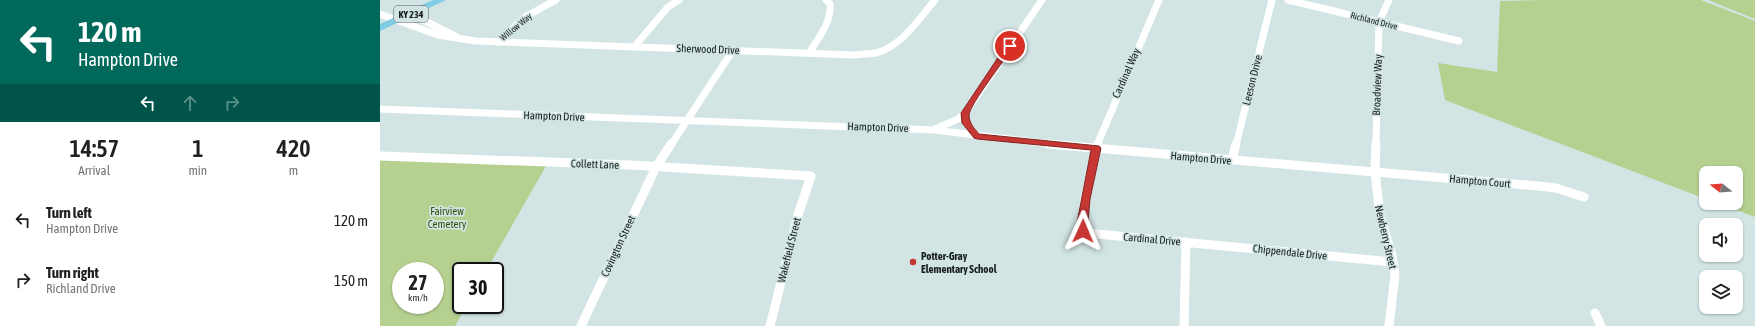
<!DOCTYPE html>
<html lang="en">
<head>
<meta charset="utf-8">
<style>
	body { margin:0; font-family:"Asap Condensed",sans-serif; background:#f6f6f6; color:#202124; height:100vh; display:flex; flex-direction:column; font-size:15px; white-space:nowrap }
	* { box-sizing:border-box; margin:0 }
	p { font-size:13px; color:#757577 }
	.icon { flex:none; width:22px; height:22px; fill:none; stroke:currentColor; stroke-width:2; stroke-linecap:round; stroke-linejoin:round }
	.map { position:relative; flex:1; overflow:hidden }
	.side { display:flex; flex-direction:column; background:#fff; width:380px }
	.side>* { flex:none }
	.guide { background:#00695c; color:#fff; overflow:hidden }
	.needle { width:26px; rotate:287deg }
	.buttons { position:absolute; left:1319px; top:166px; display:grid; gap:8px }
	.buttons a { display:grid; place-items:center; width:44px; height:44px; border-radius:8px; background:#fff; box-shadow:0 1px 3px #0004; font-size:20px }
	.speed { position:absolute; left:12px; top:262px; display:flex; gap:8px; font-size:20px; font-weight:700; text-align:center }
	.speed>* { display:grid; place-content:center; width:52px; height:52px; border-radius:50%; background:#fff; box-shadow:0 1px 3px #0004; line-height:1 }
	.speed small { font-size:10px; font-weight:400 }
	.speed .limit { border:2px solid #111; border-radius:6px; background:#fff; color:#111 }
	.pin { position:absolute; display:grid; place-items:center; width:34px; height:34px; color:#fff; margin:-17px; border:2px solid #fff; border-radius:50%; box-shadow:0 1px 4px #0007 }
	.me { position:absolute; width:44px; margin:-22px; rotate:1deg; stroke-linejoin:round; filter:drop-shadow(0 0 3px #0008) }
	.turn { display:flex; align-items:center; gap:14px; height:84px; padding:0 12px; font-size:18px }
	.turn .icon { width:52px; height:52px; stroke-width:2.5 }
	.turn b { display:block; font-size:28px; line-height:34px }
	.lanes { display:flex; align-items:center; height:38px; padding:0 12px; background:#0003; justify-content:center; gap:20px; direction:ltr }
	.lanes .off { opacity:.35 }
	.eta { display:flex; justify-content:space-evenly; align-items:center; height:68px; text-align:center }
	.eta b { font-size:24px; font-weight:600; line-height:28px }
	ul { padding:0; list-style:none }
	li { display:flex; align-items:center; gap:12px; height:60px; padding:0 12px }
	li div { flex:1 }
	li b { display:block; font-size:15px }
	li em { font-style:normal }
	main { display:flex; flex:1; min-height:0 }
	.map>svg:first-child { display:block }
</style>
</head>
<body>
<main>
<section class="side">
<div class="guide">
<div class="turn"><svg class="icon" aria-label="left" viewBox="0 0 24 24"><path d="M17 20v-9H6M10 6l-5 5 5 5"/></svg><div><b>120 m</b>Hampton Drive</div></div>
<div class="lanes"><svg class="icon" aria-label="left" viewBox="0 0 24 24"><path d="M17 20v-9H6M10 6l-5 5 5 5"/></svg><svg class="icon off" aria-label="ahead" viewBox="0 0 24 24"><path d="M12 20V5M6 11l6-6 6 6"/></svg><svg class="icon off" aria-label="right" viewBox="0 0 24 24"><path d="M7 20v-9h11M14 6l5 5-5 5"/></svg></div>
</div>
<div class="eta">
<div><b>14:57</b><p>Arrival</p></div>
<div><b>1</b><p>min</p></div>
<div><b>420</b><p>m</p></div>
</div>
<ul>
<li><svg class="icon" aria-label="left" viewBox="0 0 24 24"><path d="M17 20v-9H6M10 6l-5 5 5 5"/></svg><div><b>Turn left</b><p>Hampton Drive</p></div><em>120 m</em></li>
<li><svg class="icon" aria-label="right" viewBox="0 0 24 24"><path d="M7 20v-9h11M14 6l5 5-5 5"/></svg><div><b>Turn right</b><p>Richland Drive</p></div><em>150 m</em></li>
</ul>
</section>
<div class="map">
<svg width="1375" height="326" viewBox="0 0 1375 326">
	<rect width="100%" height="100%" fill="#d2e5e4"/>
	<g fill="#b5d08f" fill-rule="evenodd">
		<path d="M1164 0H1321L1375 21V217L1338 203H1356V173H1326V199L1065 100 1058 63 1117 72 1120 1Z"/>
		<path d="M1328 0H1375V19Z"/>
		<path d="M0 159 166 166 106 271H81V305H87L75 326H0ZM21 271H55V305H21Z"/>
	</g>
	<g fill="none" stroke-linecap="round" stroke-linejoin="round">
		<g stroke="#fff" stroke-width="7">
			<path d="M908 0 1079 41"/>
			<path d="M0 14 58 35 95 41 474 55C481 54 489 54 496 53 522 46 538 20 555 0"/>
			<path d="M31 14 77 37"/>
			<path d="M118 42 145 17 176 0"/>
			<path d="M254 47 288 7 299 0"/>
			<path d="M429 53C438 39 452 21 450 4L446 0"/>
			<path d="M0 109 554 130 679 145"/>
			<path d="M585 113 586 123 597 136"/>
			<path d="M555 129 578 119 585 113 662 0"/>
			<path d="M291 145 353 50"/>
			<path d="M717 145 779 0"/>
			<path d="M856 145 892 0"/>
			<path d="M996 145 999 22 1009 0"/>
		</g>
		<g stroke="#fff" stroke-width="9">
			<path d="M668 144 1158 186 1176 188 1204 197"/>
			<path d="M718 144 705 199 702 231 717 234 1013 262"/>
			<path d="M996 144 995 172 1000 215 1012 256 1015 275 1009 326"/>
			<path d="M0 156 251 165 431 176 418 215 390 326"/>
			<path d="M852 160 856 144"/>
			<path d="M1215 313 1221 326"/>
			<path d="M201 326 276 167 291 144"/>
			<path d="M804 326 806 242"/>
		</g>
		<path fill="#80cbe5" fill-rule="evenodd" d="M53 0H66L0 31V24Z"/>
	</g>
	<path fill="#c63733" stroke="#812421" d="M627 44H632L634 46C626 58 590 104 589 115 589 123 594 128 599 134L719 146 721 148 710 199 707 234H700L696 228 711 150 597 139 594 138 582 123 581 113Z"/>
	<circle fill="#c63733" stroke="#d2e5e4" stroke-width="1.5" cx="533" cy="262" r="4"/>
	<g text-anchor="middle" stroke-width="3.5" stroke-linejoin="round" paint-order="stroke">
		<g font-size="9" fill="#171e1e" stroke="#d2e5e4">
			<text transform="translate(994 21) rotate(14)" y="3">Richland Drive</text>
			<text transform="translate(136 27) rotate(-39)" y="3">Willow Way</text>
		</g>
		<rect fill="#d2e5e4" stroke="#4f5a59" stroke-width="1" x="14" y="6" width="34" height="16" rx="3"/>
		<g font-size="10" font-weight="bold" fill="#171e1e">
			<text x="31" y="18">KY 234</text>
		</g>
		<g font-size="11" fill="#171e1e" stroke="#d2e5e4">
			<text transform="translate(328 49) rotate(2)" y="4">Sherwood Drive</text>
			<text transform="translate(746 73) rotate(-66)" y="4">Cardinal Way</text>
			<text transform="translate(872 80) rotate(-76)" y="4">Leeson Drive</text>
			<text transform="translate(997 85) rotate(-88)" y="4">Broadview Way</text>
			<text transform="translate(174 116) rotate(2)" y="4">Hampton Drive</text>
			<text transform="translate(498 127) rotate(2)" y="4">Hampton Drive</text>
			<text transform="translate(821 158) rotate(5)" y="4">Hampton Drive</text>
			<text transform="translate(215 164) rotate(2)" y="4">Collett Lane</text>
			<text transform="translate(1100 181) rotate(5)" y="4">Hampton Court</text>
			<text transform="translate(1006 237) rotate(77)" y="4">Newberry Street</text>
			<text transform="translate(772 239) rotate(5)" y="4">Cardinal Drive</text>
			<text transform="translate(238 246) rotate(-65)" y="4">Covington Street</text>
			<text transform="translate(409 250) rotate(-76)" y="4">Wakefield Street</text>
			<text transform="translate(910 252) rotate(6)" y="4">Chippendale Drive</text>
		</g>
		<g font-size="11" fill="#354a05" stroke="#d2e5e4">
			<text x="67" y="215">Fairview<tspan x="67" dy="13">Cemetery</tspan></text>
		</g>
		<g font-size="11" font-weight="bold" fill="#171e1e" stroke="#d2e5e4" text-anchor="start">
			<text x="541" y="260">Potter-Gray<tspan x="541" dy="13">Elementary School</tspan></text>
		</g>
	</g>
</svg>
<div class="buttons">
<a><svg class="needle" viewBox="-14 -14 28 28"><path d="M0-13l5 13h-10z" fill="#e53935"/><path d="M0 13l5-13h-10z" fill="#757577"/></svg></a>
<a><svg class="icon" aria-label="sound" viewBox="0 0 24 24"><path d="M4 9h4l5-4v14l-5-4H4zM17 9q2 3 0 6"/></svg></a>
<a><svg class="icon" aria-label="layers" viewBox="0 0 24 24"><path d="M12 4l9 5-9 5-9-5zM3 14l9 5 9-5"/></svg></a>
</div>
<div class="speed"><div>27<small>km/h</small></div><div class="limit">30</div></div>
<div class="pin" style="left:630px;top:46px;background:#d93025"><svg class="icon" aria-label="arrive" viewBox="0 0 24 24"><path d="M6 21V4h12l-3 4 3 4H6"/></svg></div>
<svg class="me" style="left:703px;top:231px" viewBox="-20 -20 40 40"><path d="M0-17L14 15 0 8-14 15z" fill="#c63733" stroke="#fff" stroke-width="4"/></svg>
</div>
</main>
</body>
</html>
